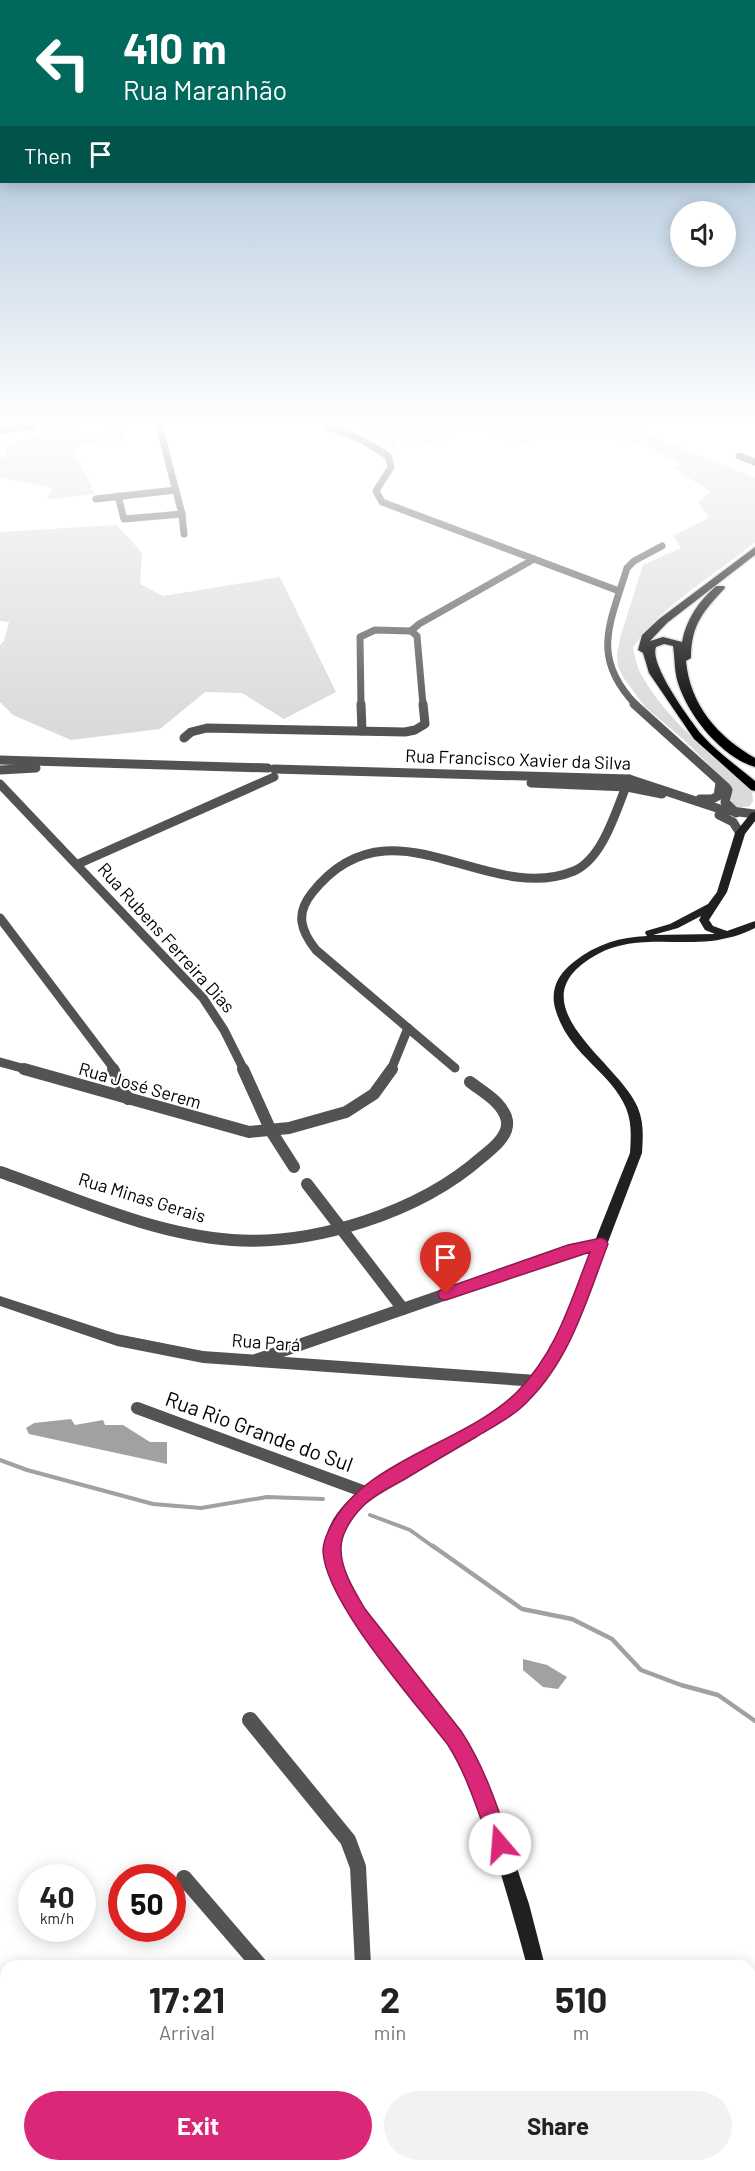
<!DOCTYPE html>
<html lang="en">
<head>
<meta charset="utf-8">
<style>
	body { margin:0; font-family:Barlow,sans-serif; background:#f2f2f2; color:#222; height:100vh; display:flex; flex-direction:column; font-size:22px; white-space:nowrap }
	* { box-sizing:border-box; margin:0 }
	p { font-size:20px; color:#767676 }
	.icon { flex:none; width:33px; height:33px; fill:none; stroke:currentColor; stroke-width:2; stroke-linecap:round; stroke-linejoin:round }
	.map { position:relative; flex:1; overflow:hidden }
	.side { position:absolute; left:0px; top:1960px; width:756px; height:212px; display:flex; flex-direction:column; background:#fff; border-radius:18px 18px 0 0; box-shadow:0 3px 15px #0003 }
	.side>* { flex:none }
	.guide { position:absolute; left:0px; top:0px; width:756px; height:183px; box-shadow:0 3px 15px #0003; background:#00695c; color:#fff; overflow:hidden }
	.buttons { position:absolute; left:670px; top:201px; display:grid; gap:12px }
	.buttons a { display:grid; place-items:center; width:66px; height:66px; border-radius:50%; background:#fff; box-shadow:0 3px 15px #0003; font-size:30px }
	.speed { position:absolute; left:18px; top:1864px; display:flex; gap:12px; font-size:30px; font-weight:700; text-align:center }
	.speed>* { display:grid; place-content:center; width:78px; height:78px; border-radius:50%; background:#fff; box-shadow:0 3px 15px #0003; line-height:1 }
	.speed small { font-size:15px; font-weight:400 }
	.speed .limit { border:9px solid #d22; background:#fff; color:#111 }
	.pin { position:absolute; display:grid; place-items:center; width:51px; height:51px; color:#fff; margin:-62px -26px; border-radius:50% 50% 50% 0; rotate:-45deg; box-shadow:0 0 6px #0007 }
	.pin .icon { rotate:45deg }
	.me { position:absolute; width:66px; margin:-33px; rotate:342deg; stroke-linejoin:round; filter:drop-shadow(0 0 4px #0008) }
	.turn { display:flex; align-items:center; gap:21px; height:126px; padding:0 24px; font-size:27px }
	.turn .icon { width:78px; height:78px; stroke-width:2.5 }
	.turn b { display:block; font-size:42px; line-height:51px }
	.then { display:flex; align-items:center; height:57px; padding:0 24px; background:#0003; gap:12px; font-size:22px }
	.eta { display:flex; justify-content:space-evenly; align-items:center; height:102px; text-align:center }
	.eta b { font-size:36px; font-weight:700; line-height:42px }
	.action { display:flex; gap:12px; margin-top:auto; padding:12px 24px }
	.action a { flex:1; height:69px; border-radius:36px; background:#db2777; color:#fff; font-size:24px; font-weight:700; line-height:69px; text-align:center }
	.action a+a { background:#f2f2f2; color:#222 }
	.map>svg:first-child { display:block }
</style>
</head>
<body>
<div class="map">
<svg width="755" height="2171" viewBox="0 0 755 2171">
	<rect width="100%" height="100%" fill="#fff"/>
	<g fill="#dadada">
		<path d="M376 426H617L637 430 755 478V542C720 572 655 609 633 648 635 656 637 667 641 674 667 721 713 756 752 790L753 801 750 806 738 808 732 805 728 784 683 739 645 707 623 677 618 666 617 655 620 638 643 565 681 548 673 536 709 518 698 502 711 492 675 469 680 464 651 448 621 440 560 434 524 443 503 440 476 426C459 430 442 428 440 447L420 441H398L396 450 367 433 366 429Z"/>
		<path d="M45 430 98 433 123 430 126 440 86 443 74 450 95 494 46 500 53 488 0 477V460L7 453 5 446C19 439 33 441 45 430Z"/>
		<path d="M117 525 142 553 140 584 163 596 280 577 336 692 284 719 242 693 205 692 160 729 71 740 13 715 0 702V645L4 641 9 622 0 621V532Z"/>
	</g>
	<g fill="#a1a1a1">
		<path d="M71 1419 75 1425 103 1420 105 1425H123L150 1442H167V1464L29 1434 26 1428 34 1423Z"/>
		<path d="M523 1659 547 1665 567 1677 558 1689 543 1687 523 1670Z"/>
	</g>
	<g fill="none" stroke-linecap="round" stroke-linejoin="round">
		<g stroke="#a1a1a1" stroke-width="4">
			<path d="M0 1460 27 1470 153 1504 201 1508 267 1497 323 1499"/>
			<path d="M370 1515 410 1530 435 1548"/>
		</g>
		<path stroke="#a1a1a1" stroke-width="4.5" d="M433 1546 522 1609 572 1619 612 1639 641 1670 681 1685 718 1695 755 1721"/>
		<g stroke="#dbdbdb" stroke-width="3">
			<path id="primary" d="M755 547V555L667 623 650 641 663 637 682 642C686 619 699 601 716 586H724L725 588C704 611 691 624 691 658L686 661C690 705 718 737 755 758V767C721 757 688 715 678 683 674 671 675 658 673 646L664 644 656 647C649 664 690 720 702 735 717 752 737 766 755 781V791L751 790 694 739 649 673 643 653 638 650 642 635 659 619Z"/>
		</g>
		<g stroke="#535353" stroke-width="7">
			<path d="M159 426 182 514 184 534"/>
			<path d="M327 426 362 440 388 456 391 467 376 491 382 502 619 591"/>
			<path d="M0 430 33 426"/>
			<path d="M739 456 755 462"/>
			<path d="M118 496 124 519 182 514"/>
			<path d="M96 499 176 490"/>
			<path d="M411 631 419 624 534 559"/>
			<path d="M411 631 417 636 423 705"/>
			<path d="M361 705 360 637 375 630 411 631"/>
			<path d="M636 705C590 657 610 624 627 568L634 561 662 546"/>
		</g>
		<g stroke="#535353" stroke-width="9">
			<path d="M361 704 362 731"/>
			<path d="M634 704 726 787 728 790 725 802 736 813"/>
			<path d="M184 738 191 732 207 728 405 732 415 730 425 724 423 704"/>
			<path d="M0 760 268 768"/>
			<path d="M274 769 629 779 723 810 755 814"/>
			<path d="M0 770 36 768"/>
			<path d="M531 783 627 787 662 794"/>
			<path d="M0 784 203 998 224 1030 244 1070"/>
			<path d="M700 799H712L718 796 720 783"/>
			<path d="M719 815 733 822 740 833"/>
			<path d="M78 864 274 777"/>
			<path d="M0 918 115 1070"/>
			<path d="M0 1062 29 1070"/>
			<path d="M455 1068 316 950C301 931 295 914 312 893 391 793 486 907 574 871 604 858 617 807 629 779"/>
			<path d="M391 1070 408 1028"/>
		</g>
		<g stroke="#535353" stroke-width="12">
			<path d="M24 1069 249 1132 289 1128 346 1112 374 1094 392 1069"/>
			<path d="M113 1069 128 1099"/>
			<path d="M243 1069 271 1131 294 1167"/>
			<path d="M0 1172C75 1198 152 1234 232 1240 314 1246 420 1212 482 1157 492 1149 509 1136 507 1121 504 1103 483 1092 470 1082"/>
			<path d="M307 1184 403 1309"/>
			<path d="M256 1360 573 1250 601 1244"/>
			<path d="M137 1408 368 1493"/>
		</g>
		<g stroke="#535353" stroke-width="16">
			<path d="M250 1720 348 1840 358 1867 363 1966"/>
			<path d="M184 1878 260 1966"/>
			<path d="M750 1985 755 1983"/>
			<path d="M140 2166 143 2171"/>
			<path d="M377 2166 378 2171"/>
		</g>
		<path fill="#535353" fill-rule="evenodd" d="M0 1296 117 1334 203 1351 537 1375 542 1377 544 1381 542 1385 537 1387 203 1363 117 1346 0 1306Z"/>
		<g fill="#202020" fill-rule="evenodd">
			<path d="M755 812V821L745 834 727 892 709 920 713 926 727 931 755 921V928C741 935 727 939 711 941 674 945 633 935 598 954 509 1002 619 1061 638 1108 644 1123 643 1137 642 1153L576 1326 560 1358 542 1385 529 1399 496 1424 404 1478 367 1502 349 1522 344 1532 340 1546 343 1569 364 1610 461 1732 475 1757 504 1829 529 1904 545 1966H527C516 1925 504 1883 491 1842 480 1809 469 1775 450 1745 412 1686 351 1639 328 1570 307 1507 387 1472 431 1448 455 1435 480 1421 503 1404 552 1366 570 1306 591 1251 604 1218 617 1185 630 1153 631 1137 632 1123 626 1108 610 1070 568 1055 555 1008 550 988 559 973 575 961 597 944 620 937 647 936L645 933 646 931 670 924 708 904 717 892 735 833 751 813ZM701 916 699 920 705 930 715 934 653 935 678 928Z"/>
			<path d="M567 2166H587L588 2171H568Z"/>
		</g>
		<use href="#primary" fill="#000" fill-rule="evenodd"/>
	</g>
	<linearGradient id="sky" x2="0" y2="1"><stop stop-color="#8baccc"/><stop offset="0.58" stop-color="#fff"/><stop offset="1" stop-color="#fff" stop-opacity="0"/></linearGradient>
	<rect width="755" height="729" fill="url(#sky)"/>
	<path fill="#db2777" stroke="#8e194d" stroke-width="1.5" d="M601 1238 606 1240 608 1244C587 1299 571 1358 528 1401 514 1416 494 1426 476 1437 452 1451 428 1465 405 1479 391 1487 374 1495 363 1506 352 1517 340 1535 341 1550 341 1570 355 1592 365 1609L461 1731C484 1766 497 1805 510 1844L507 1851 500 1854 493 1851C478 1814 469 1778 448 1745 415 1702 325 1602 323 1551 323 1543 326 1536 329 1530 361 1460 465 1444 517 1392 557 1351 570 1303 590 1252L446 1300 440 1299 438 1294 440 1290 568 1245Z"/>
	<g text-anchor="middle" stroke-width="4.5" stroke-linejoin="round" paint-order="stroke">
		<g font-size="18" fill="#000" stroke="#fff">
			<text transform="translate(518 760) rotate(2)" y="6">Rua Francisco Xavier da Silva</text>
			<text transform="translate(166 938) rotate(48)" y="6">Rua Rubens Ferreira Dias</text>
			<text transform="translate(140 1086) rotate(16)" y="6">Rua José Serem</text>
			<text transform="translate(142 1198) rotate(17)" y="6">Rua Minas Gerais</text>
			<text transform="translate(266 1343) rotate(4)" y="6">Rua Pará</text>
		</g>
		<g font-size="21" fill="#000" stroke="#fff">
			<text transform="translate(259 1432) rotate(20)" y="7">Rua Rio Grande do Sul</text>
		</g>
	</g>
</svg>
<div class="buttons">
<a><svg class="icon" aria-label="sound" viewBox="0 0 24 24"><path d="M4 9h4l5-4v14l-5-4H4zM17 9q2 3 0 6"/></svg></a>
</div>
<div class="speed"><div>40<small>km/h</small></div><div class="limit">50</div></div>
<div class="pin" style="left:446px;top:1294px;background:#d93025"><svg class="icon" aria-label="arrive" viewBox="0 0 24 24"><path d="M6 21V4h12l-3 4 3 4H6"/></svg></div>
<svg class="me" style="left:500px;top:1844px" viewBox="-20 -20 40 40"><circle r="19" fill="#fff"/><path d="M0-13L10 11 0 6-10 11z" fill="#db2777"/></svg>
<div class="guide">
<div class="turn"><svg class="icon" aria-label="left" viewBox="0 0 24 24"><path d="M17 20v-9H6M10 6l-5 5 5 5"/></svg><div><b>410 m</b>Rua Maranhão</div></div>
<div class="then">Then<svg class="icon" aria-label="arrive" viewBox="0 0 24 24"><path d="M6 21V4h12l-3 4 3 4H6"/></svg></div>
</div>
<section class="side">
<div class="eta">
<div><b>17:21</b><p>Arrival</p></div>
<div><b>2</b><p>min</p></div>
<div><b>510</b><p>m</p></div>
</div>
<div class="action"><a>Exit</a><a>Share</a></div>
</section>
</div>
</body>
</html>
